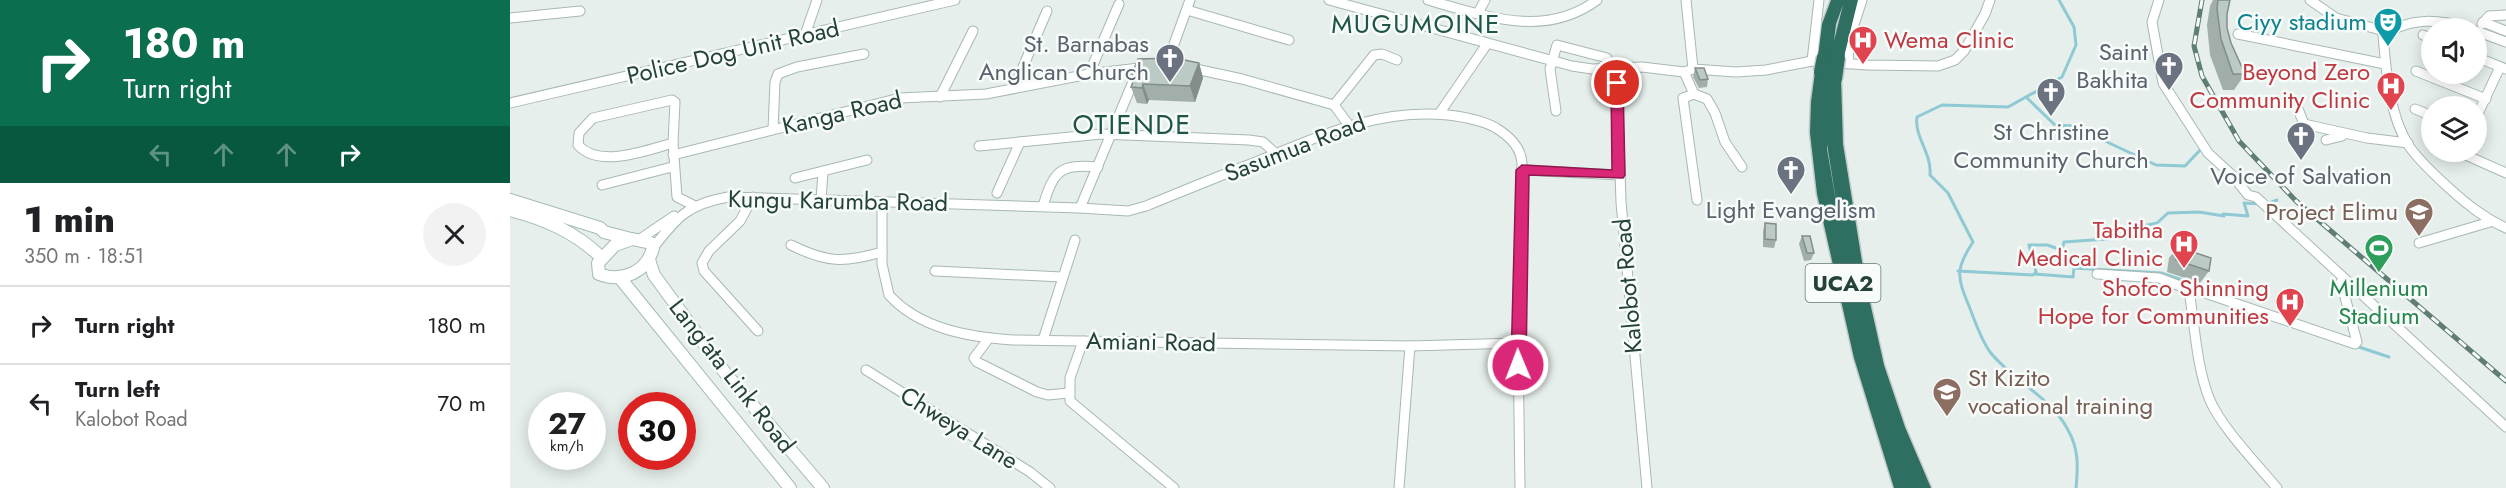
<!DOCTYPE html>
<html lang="en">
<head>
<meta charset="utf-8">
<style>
	body { margin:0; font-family:Jost,sans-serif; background:#f2f2f2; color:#202124; height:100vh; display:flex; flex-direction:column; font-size:22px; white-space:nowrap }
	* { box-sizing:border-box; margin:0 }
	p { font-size:20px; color:#757577 }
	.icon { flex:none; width:33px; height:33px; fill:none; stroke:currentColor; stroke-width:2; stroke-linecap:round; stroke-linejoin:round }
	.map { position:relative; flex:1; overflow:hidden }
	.details { display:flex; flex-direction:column; background:#fff; width:510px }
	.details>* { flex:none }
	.top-card { background:#0b6e4f; color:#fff; overflow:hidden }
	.controls { position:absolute; left:1911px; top:18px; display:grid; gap:12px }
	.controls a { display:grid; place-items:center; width:66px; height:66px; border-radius:50%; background:#fff; box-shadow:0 3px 15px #0003; font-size:30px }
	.speed { position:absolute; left:18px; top:392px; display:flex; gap:12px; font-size:30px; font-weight:700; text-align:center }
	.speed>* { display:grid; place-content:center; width:78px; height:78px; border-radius:50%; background:#fff; box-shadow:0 3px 15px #0003; line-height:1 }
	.speed small { font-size:15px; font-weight:400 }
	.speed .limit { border:9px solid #d22; background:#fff; color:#111 }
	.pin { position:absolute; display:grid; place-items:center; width:51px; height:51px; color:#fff; margin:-26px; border:3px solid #fff; border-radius:50%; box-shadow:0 2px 6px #0007 }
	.me { position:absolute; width:66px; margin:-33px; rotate:359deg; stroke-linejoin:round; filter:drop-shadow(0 0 4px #0008) }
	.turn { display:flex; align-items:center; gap:21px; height:126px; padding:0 24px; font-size:27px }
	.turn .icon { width:78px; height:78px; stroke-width:2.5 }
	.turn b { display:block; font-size:42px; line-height:51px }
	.lanes { display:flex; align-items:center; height:57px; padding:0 24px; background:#0003; justify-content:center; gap:30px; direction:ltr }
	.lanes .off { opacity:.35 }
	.round { display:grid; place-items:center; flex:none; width:63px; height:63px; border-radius:32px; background:#f2f2f2 }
	.summary { display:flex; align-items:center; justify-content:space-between; height:102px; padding:0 24px }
	h1 { font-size:36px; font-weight:800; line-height:45px }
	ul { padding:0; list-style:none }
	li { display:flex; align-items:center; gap:18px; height:78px; padding:0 24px; border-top:2px solid #e0e0e0 }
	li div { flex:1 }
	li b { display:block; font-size:22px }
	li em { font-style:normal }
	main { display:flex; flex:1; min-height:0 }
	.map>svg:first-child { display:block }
</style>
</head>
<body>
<main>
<section class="details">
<div class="top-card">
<div class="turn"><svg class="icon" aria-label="right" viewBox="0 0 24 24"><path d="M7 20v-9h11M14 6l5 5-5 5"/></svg><div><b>180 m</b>Turn right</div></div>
<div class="lanes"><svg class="icon off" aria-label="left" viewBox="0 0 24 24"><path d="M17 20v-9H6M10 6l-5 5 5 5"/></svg><svg class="icon off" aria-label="ahead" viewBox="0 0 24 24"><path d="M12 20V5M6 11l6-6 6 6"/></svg><svg class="icon off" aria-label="ahead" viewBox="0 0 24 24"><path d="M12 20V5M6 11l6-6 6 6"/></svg><svg class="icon" aria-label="right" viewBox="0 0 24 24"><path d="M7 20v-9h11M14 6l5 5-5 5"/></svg></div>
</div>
<div class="summary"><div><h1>1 min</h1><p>350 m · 18:51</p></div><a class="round"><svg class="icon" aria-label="close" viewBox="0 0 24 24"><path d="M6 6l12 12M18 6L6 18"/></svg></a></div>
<ul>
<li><svg class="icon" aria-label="right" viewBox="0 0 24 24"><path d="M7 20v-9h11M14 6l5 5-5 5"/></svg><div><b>Turn right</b></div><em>180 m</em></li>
<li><svg class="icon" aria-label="left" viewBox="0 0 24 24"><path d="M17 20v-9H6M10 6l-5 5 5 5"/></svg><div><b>Turn left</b><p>Kalobot Road</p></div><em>70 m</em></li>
</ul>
</section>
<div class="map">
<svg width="1996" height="488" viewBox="0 0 1996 488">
	<rect width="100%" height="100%" fill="#e6efeb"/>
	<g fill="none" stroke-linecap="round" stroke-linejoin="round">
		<g stroke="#8ec9d4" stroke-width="3">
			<path d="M1549 0 1564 27 1566 45 1552 77 1498 107 1432 105 1407 117C1404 137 1422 153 1420 175L1438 193 1463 242C1445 269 1447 277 1459 306 1465 321 1470 338 1480 352 1503 381 1541 397 1558 430 1569 449 1568 467 1566 488"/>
			<path d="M1517 98 1545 125 1563 126 1646 165 1675 166 1693 147"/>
			<path d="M1757 204 1767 200"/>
			<path d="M1448 271 1523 275 1526 272 1519 245H1537L1552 250 1554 242 1625 237 1624 228 1647 223 1658 213 1689 212 1714 216 1713 214 1738 216 1734 203 1751 204"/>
			<path d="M1525 274 1563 277 1564 268 1651 273 1691 286 1695 291"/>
			<path d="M1846 346 1879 357"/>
		</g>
		<g stroke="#a8b8b2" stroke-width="11">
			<g id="street">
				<path d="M819 0 1062 66 1082 69 1132 67 1174 72 1183 69 1226 72 1256 70 1302 61 1357 65 1428 66 1445 60 1454 51 1475 14 1480 0"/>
				<path d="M918 0C975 16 1035 39 1087 0"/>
				<path d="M1176 0 1183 69"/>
				<path d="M1649 0 1642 22 1653 83 1698 153 1722 175 1738 195 1746 197 1996 427"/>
				<path d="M1800 0 1826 18 1878 32"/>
				<path d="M677 10 779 40"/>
				<path d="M968 13 975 0"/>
				<path d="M0 18 70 11"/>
				<path d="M1973 22 1996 31"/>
				<path d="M1972 24 1979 16 1996 15"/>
				<path d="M1959 28C1928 19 1901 17 1873 35 1876 70 1879 115 1899 146 1910 162 1926 176 1940 189 1958 205 1974 218 1996 228"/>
				<path d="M1966 31 1996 42"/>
				<path d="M1728 34 1875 64"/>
				<path d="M295 35 307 0"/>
				<path d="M1913 35 1922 39"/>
				<path d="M1966 57 1996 69"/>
				<path d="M1302 61 1309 0"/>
				<path d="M1338 64 1339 40 1352 0"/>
				<path d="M656 66 680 0"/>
				<path d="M681 68 732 79 824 105 838 124"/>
				<path d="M1906 71 1976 99"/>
				<path d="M1174 72 1184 94"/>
				<path d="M579 74 609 4"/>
				<path d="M1107 83 1111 202 1137 488"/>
				<path d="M504 88 537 11"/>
				<path d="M430 97 463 31"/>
				<path d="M162 100 165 102 163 143C137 150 89 169 68 145L69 133 83 118Z"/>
				<path d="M0 103 445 0"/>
				<path d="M824 105 864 55 872 54 887 60"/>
				<path d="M1788 109 1794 124 1857 138 1898 143"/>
				<path d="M1905 109 1922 116"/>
				<path d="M1046 111 1040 69 1047 45 1097 58"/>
				<path d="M929 114 977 44"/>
				<path d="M1966 118 1990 67"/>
				<path d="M263 129 265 82 268 74 287 67 354 54"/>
				<path d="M1816 140 1832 136"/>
				<path d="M163 143 167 197 183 205"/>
				<path d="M469 146 591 134 739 140 753 142 765 153"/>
				<path d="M1951 153 1996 173"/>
				<path d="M163 155 390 98 476 94 579 74 629 68"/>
				<path d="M1012 170 1109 175"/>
				<path d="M285 178 313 171"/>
				<path d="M92 185 162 167"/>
				<path d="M487 193 510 142"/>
				<path d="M243 197 230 221 199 251 192 263 194 271 248 331"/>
				<path d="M1187 200 1173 98 1184 94 1197 99 1205 113 1215 142 1232 167"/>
				<path d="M311 201 313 171 357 160"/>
				<path d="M372 203V264L379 295C410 329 459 337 503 340L900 346 1008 343"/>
				<path d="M533 206C544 170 550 164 588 167"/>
				<path d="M570 208 618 211 636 206C673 191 709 176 746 162 809 136 869 108 938 115 955 117 972 120 986 128 999 136 1011 147 1012 163L1008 343 1010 488"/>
				<path d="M130 239 164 216"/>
				<path d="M1909 243 1980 222"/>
				<path d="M281 245C317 263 334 263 372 252"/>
				<path d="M143 248C167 217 178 204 218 197L570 208 625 77"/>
				<path d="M425 271 552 277"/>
				<path d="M1587 274 1649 278 1683 291"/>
				<path d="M479 338 464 358 467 362 527 392 538 395 558 393"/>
				<path d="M533 340 565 240"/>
				<path d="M573 341 560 378V401L664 488"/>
				<path d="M356 370 520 472 540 488"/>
				<path d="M889 488 900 346"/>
				<path d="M1767 488C1747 464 1710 426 1699 398 1687 367 1685 330 1680 297L1683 291H1689L1845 344 1847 342 1831 282H1839"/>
			</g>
		</g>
		<g stroke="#a4bbb3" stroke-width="14">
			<g id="secondary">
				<path d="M0 200 90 228 94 232 121 239"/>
				<path d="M0 210C35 219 65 232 91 257"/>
				<path d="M122 239 141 243 143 248C137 272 112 283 89 274L88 263 105 245Z"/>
				<path d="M139 260 144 275 216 374 313 488"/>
				<path d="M110 278 280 488"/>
			</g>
		</g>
		<g stroke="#c2cac8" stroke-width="3">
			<g id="highway">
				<path d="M1321 0H1348L1334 57 1327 62 1321 59 1315 62 1308 57 1312 24ZM1333 5 1324 41 1326 24Z"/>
				<path d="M1312 67 1317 69 1319 76 1324 74 1331 79 1333 144 1355 280 1374 365 1395 427 1421 488H1384L1344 358 1307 194 1300 133 1301 102 1305 72ZM1317 87V144L1328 213 1317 149Z"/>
			</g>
		</g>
		<use href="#street" stroke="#fff" stroke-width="9"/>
		<use href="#secondary" stroke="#fff" stroke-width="12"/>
		<use href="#highway" fill="#2f6f62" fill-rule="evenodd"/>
		<g stroke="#5f7d75" stroke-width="5">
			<path id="rail" d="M1692 0 1684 46 1692 76 1729 141 1786 201 1996 381"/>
		</g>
		<use href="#rail" stroke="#f7fbf9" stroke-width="3" stroke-dasharray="9" stroke-linecap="butt"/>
		<g stroke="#c2cac8" stroke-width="19" stroke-linecap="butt">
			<g id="highway-bridge">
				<path d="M1312 72 1315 57"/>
				<path d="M1324 79 1327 57"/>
			</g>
		</g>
		<use href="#highway-bridge" stroke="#2f6f62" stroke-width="16"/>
	</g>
	<g fill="#a1aea9">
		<path d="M1703 0H1720L1717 14V28L1721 43 1735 74 1724 90H1713L1700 55 1697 25 1700 6Z"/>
		<path d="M689 63 693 78 685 102 639 100 637 104 627 103 621 87 624 80 622 74Z"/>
		<path d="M1185 68 1198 79 1197 87 1189 88 1183 77Z"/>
		<path d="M1255 223 1266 240 1264 248 1253 247V231Z"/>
		<path d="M1292 236 1304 253 1301 260 1294 261 1289 244Z"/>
		<path d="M1668 247 1699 271 1690 283 1657 272 1659 258Z"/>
	</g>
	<g fill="#838d89">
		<path d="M689 63 693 78 685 102 680 86Z"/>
		<path d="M633 84 639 100 637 104 632 88Z"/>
	</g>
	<g fill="#bbcac4" stroke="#838d89" stroke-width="1.5">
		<path d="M1708 0H1720L1717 14V28L1721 43 1735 74H1723L1711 39 1707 9Z"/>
		<path d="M665 58 689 63 680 86 633 84 632 88 621 87 626 74H622L628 59Z"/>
		<path d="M1185 68H1194L1198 79 1190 80Z"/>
		<path d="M1255 223 1266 224V240L1255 239Z"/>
		<path d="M1292 236H1300L1304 253H1297Z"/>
		<path d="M1668 247 1701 258 1699 271 1666 260Z"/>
	</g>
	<path fill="#db2777" stroke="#8e194d" stroke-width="1.5" d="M1107 79 1113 83 1115 175 1113 178 1019 175 1016 365 1013 370 1008 371 1003 370 1001 365 1006 170 1012 165 1102 170 1101 83Z"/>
	<defs>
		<g id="theatre-pin" transform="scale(1.5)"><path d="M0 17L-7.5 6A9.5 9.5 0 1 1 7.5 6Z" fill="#0f9aa8" stroke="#f7fbf9"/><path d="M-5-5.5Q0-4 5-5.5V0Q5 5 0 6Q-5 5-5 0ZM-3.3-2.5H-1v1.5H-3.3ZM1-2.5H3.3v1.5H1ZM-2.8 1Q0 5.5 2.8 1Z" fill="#fff"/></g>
		<g id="hospital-pin" transform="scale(1.5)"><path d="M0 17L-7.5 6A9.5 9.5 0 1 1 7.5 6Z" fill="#e0444e" stroke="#f7fbf9"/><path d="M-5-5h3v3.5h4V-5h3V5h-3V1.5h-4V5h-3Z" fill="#fff"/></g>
		<g id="church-pin" transform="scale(1.5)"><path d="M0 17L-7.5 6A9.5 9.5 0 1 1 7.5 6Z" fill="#6b7280" stroke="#f7fbf9"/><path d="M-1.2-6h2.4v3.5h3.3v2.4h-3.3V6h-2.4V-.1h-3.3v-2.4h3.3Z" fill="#fff"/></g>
		<g id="university-pin" transform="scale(1.5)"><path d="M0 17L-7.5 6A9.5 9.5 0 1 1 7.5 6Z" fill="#8d6e63" stroke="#f7fbf9"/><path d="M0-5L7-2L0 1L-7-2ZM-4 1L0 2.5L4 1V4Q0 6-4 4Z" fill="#fff"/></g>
		<g id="stadium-pin" transform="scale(1.5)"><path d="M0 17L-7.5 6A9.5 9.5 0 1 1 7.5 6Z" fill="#2e9e5b" stroke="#f7fbf9"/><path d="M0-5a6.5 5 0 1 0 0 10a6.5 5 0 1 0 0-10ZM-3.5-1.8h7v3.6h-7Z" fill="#fff"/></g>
	</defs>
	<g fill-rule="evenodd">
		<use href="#theatre-pin" x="1878" y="22"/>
		<use href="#hospital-pin" x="1353" y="40"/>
		<use href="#church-pin" x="660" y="58"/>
		<use href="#church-pin" x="1659" y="66"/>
		<use href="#hospital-pin" x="1881" y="86"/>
		<use href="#church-pin" x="1541" y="92"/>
		<use href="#church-pin" x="1791" y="136"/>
		<use href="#church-pin" x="1281" y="170"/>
		<use href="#university-pin" x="1909" y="212"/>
		<use href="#hospital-pin" x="1674" y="244"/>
		<use href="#stadium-pin" x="1869" y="248"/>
		<use href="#hospital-pin" x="1780" y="302"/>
		<use href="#university-pin" x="1437" y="392"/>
	</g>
	<g text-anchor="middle" stroke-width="5" stroke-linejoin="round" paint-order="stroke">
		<rect fill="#f7fbf9" stroke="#637a73" stroke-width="1.5" x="1295.5" y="264" width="75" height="38" rx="4.5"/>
		<g font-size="22" font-weight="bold" fill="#24423a">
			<text x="1333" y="291">UCA2</text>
		</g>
		<g font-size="24" fill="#0d838f" stroke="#f7fbf9" text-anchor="end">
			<text x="1857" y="30">Ciyy stadium</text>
		</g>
		<g font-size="24" fill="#be3a42" stroke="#f7fbf9" text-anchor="end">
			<text x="1374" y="48" text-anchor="start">Wema Clinic</text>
			<text x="1860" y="80">Beyond Zero<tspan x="1860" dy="28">Community Clinic</tspan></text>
			<text x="1653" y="238">Tabitha<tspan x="1653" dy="28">Medical Clinic</tspan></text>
			<text x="1759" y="296">Shofco Shinning<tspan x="1759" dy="28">Hope for Communities</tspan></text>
		</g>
		<g font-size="24" fill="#5b616d" stroke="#f7fbf9">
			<text x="639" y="52" text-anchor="end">St. Barnabas<tspan x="639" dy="28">Anglican Church</tspan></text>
			<text x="1638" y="60" text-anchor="end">Saint<tspan x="1638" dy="28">Bakhita</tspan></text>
			<text x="1541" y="140">St Christine<tspan x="1541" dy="28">Community Church</tspan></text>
			<text x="1791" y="184">Voice of Salvation</text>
			<text x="1281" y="218">Light Evangelism</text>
		</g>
		<g font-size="24" fill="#24423a" stroke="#f7fbf9">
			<text transform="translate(223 52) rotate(-13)" y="8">Police Dog Unit Road</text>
			<text transform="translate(332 113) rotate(-13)" y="8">Kanga Road</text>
			<text transform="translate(785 148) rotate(-21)" y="8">Sasumua Road</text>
			<text transform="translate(328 201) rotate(1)" y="8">Kungu Karumba Road</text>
			<text transform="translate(1118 286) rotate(-95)" y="8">Kalobot Road</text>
			<text transform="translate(641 342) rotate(1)" y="8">Amiani Road</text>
			<text transform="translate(222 376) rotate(52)" y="8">Lang'ata Link Road</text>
			<text transform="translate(449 428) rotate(32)" y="8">Chweya Lane</text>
		</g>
		<g font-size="24" fill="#785e54" stroke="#f7fbf9" text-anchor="end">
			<text x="1888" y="220">Project Elimu</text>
			<text x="1458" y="386" text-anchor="start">St Kizito<tspan x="1458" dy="28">vocational training</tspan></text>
		</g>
		<g font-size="24" fill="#27864d" stroke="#f7fbf9">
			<text x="1869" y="296">Millenium<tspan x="1869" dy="28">Stadium</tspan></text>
		</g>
		<g font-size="26" letter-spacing="1.5" fill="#1f5548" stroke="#f7fbf9">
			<text x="906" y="33">MUGUMOINE</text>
		</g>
		<g font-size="27" letter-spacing="1.5" fill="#1f5548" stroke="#f7fbf9">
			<text x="622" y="134">OTIENDE</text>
		</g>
	</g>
</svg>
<div class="controls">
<a><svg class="icon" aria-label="sound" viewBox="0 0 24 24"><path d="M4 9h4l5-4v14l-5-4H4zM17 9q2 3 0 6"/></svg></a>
<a><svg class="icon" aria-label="layers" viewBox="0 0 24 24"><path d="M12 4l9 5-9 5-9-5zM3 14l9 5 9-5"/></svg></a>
</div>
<div class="speed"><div>27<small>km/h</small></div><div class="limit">30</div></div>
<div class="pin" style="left:1107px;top:83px;background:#d93025"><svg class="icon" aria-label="arrive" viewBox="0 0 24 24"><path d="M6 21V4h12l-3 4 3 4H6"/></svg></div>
<svg class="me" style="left:1008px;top:365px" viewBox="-20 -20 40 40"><circle r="17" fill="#db2777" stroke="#fff" stroke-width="3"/><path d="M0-11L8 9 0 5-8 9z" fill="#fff"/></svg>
</div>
</main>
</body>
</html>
